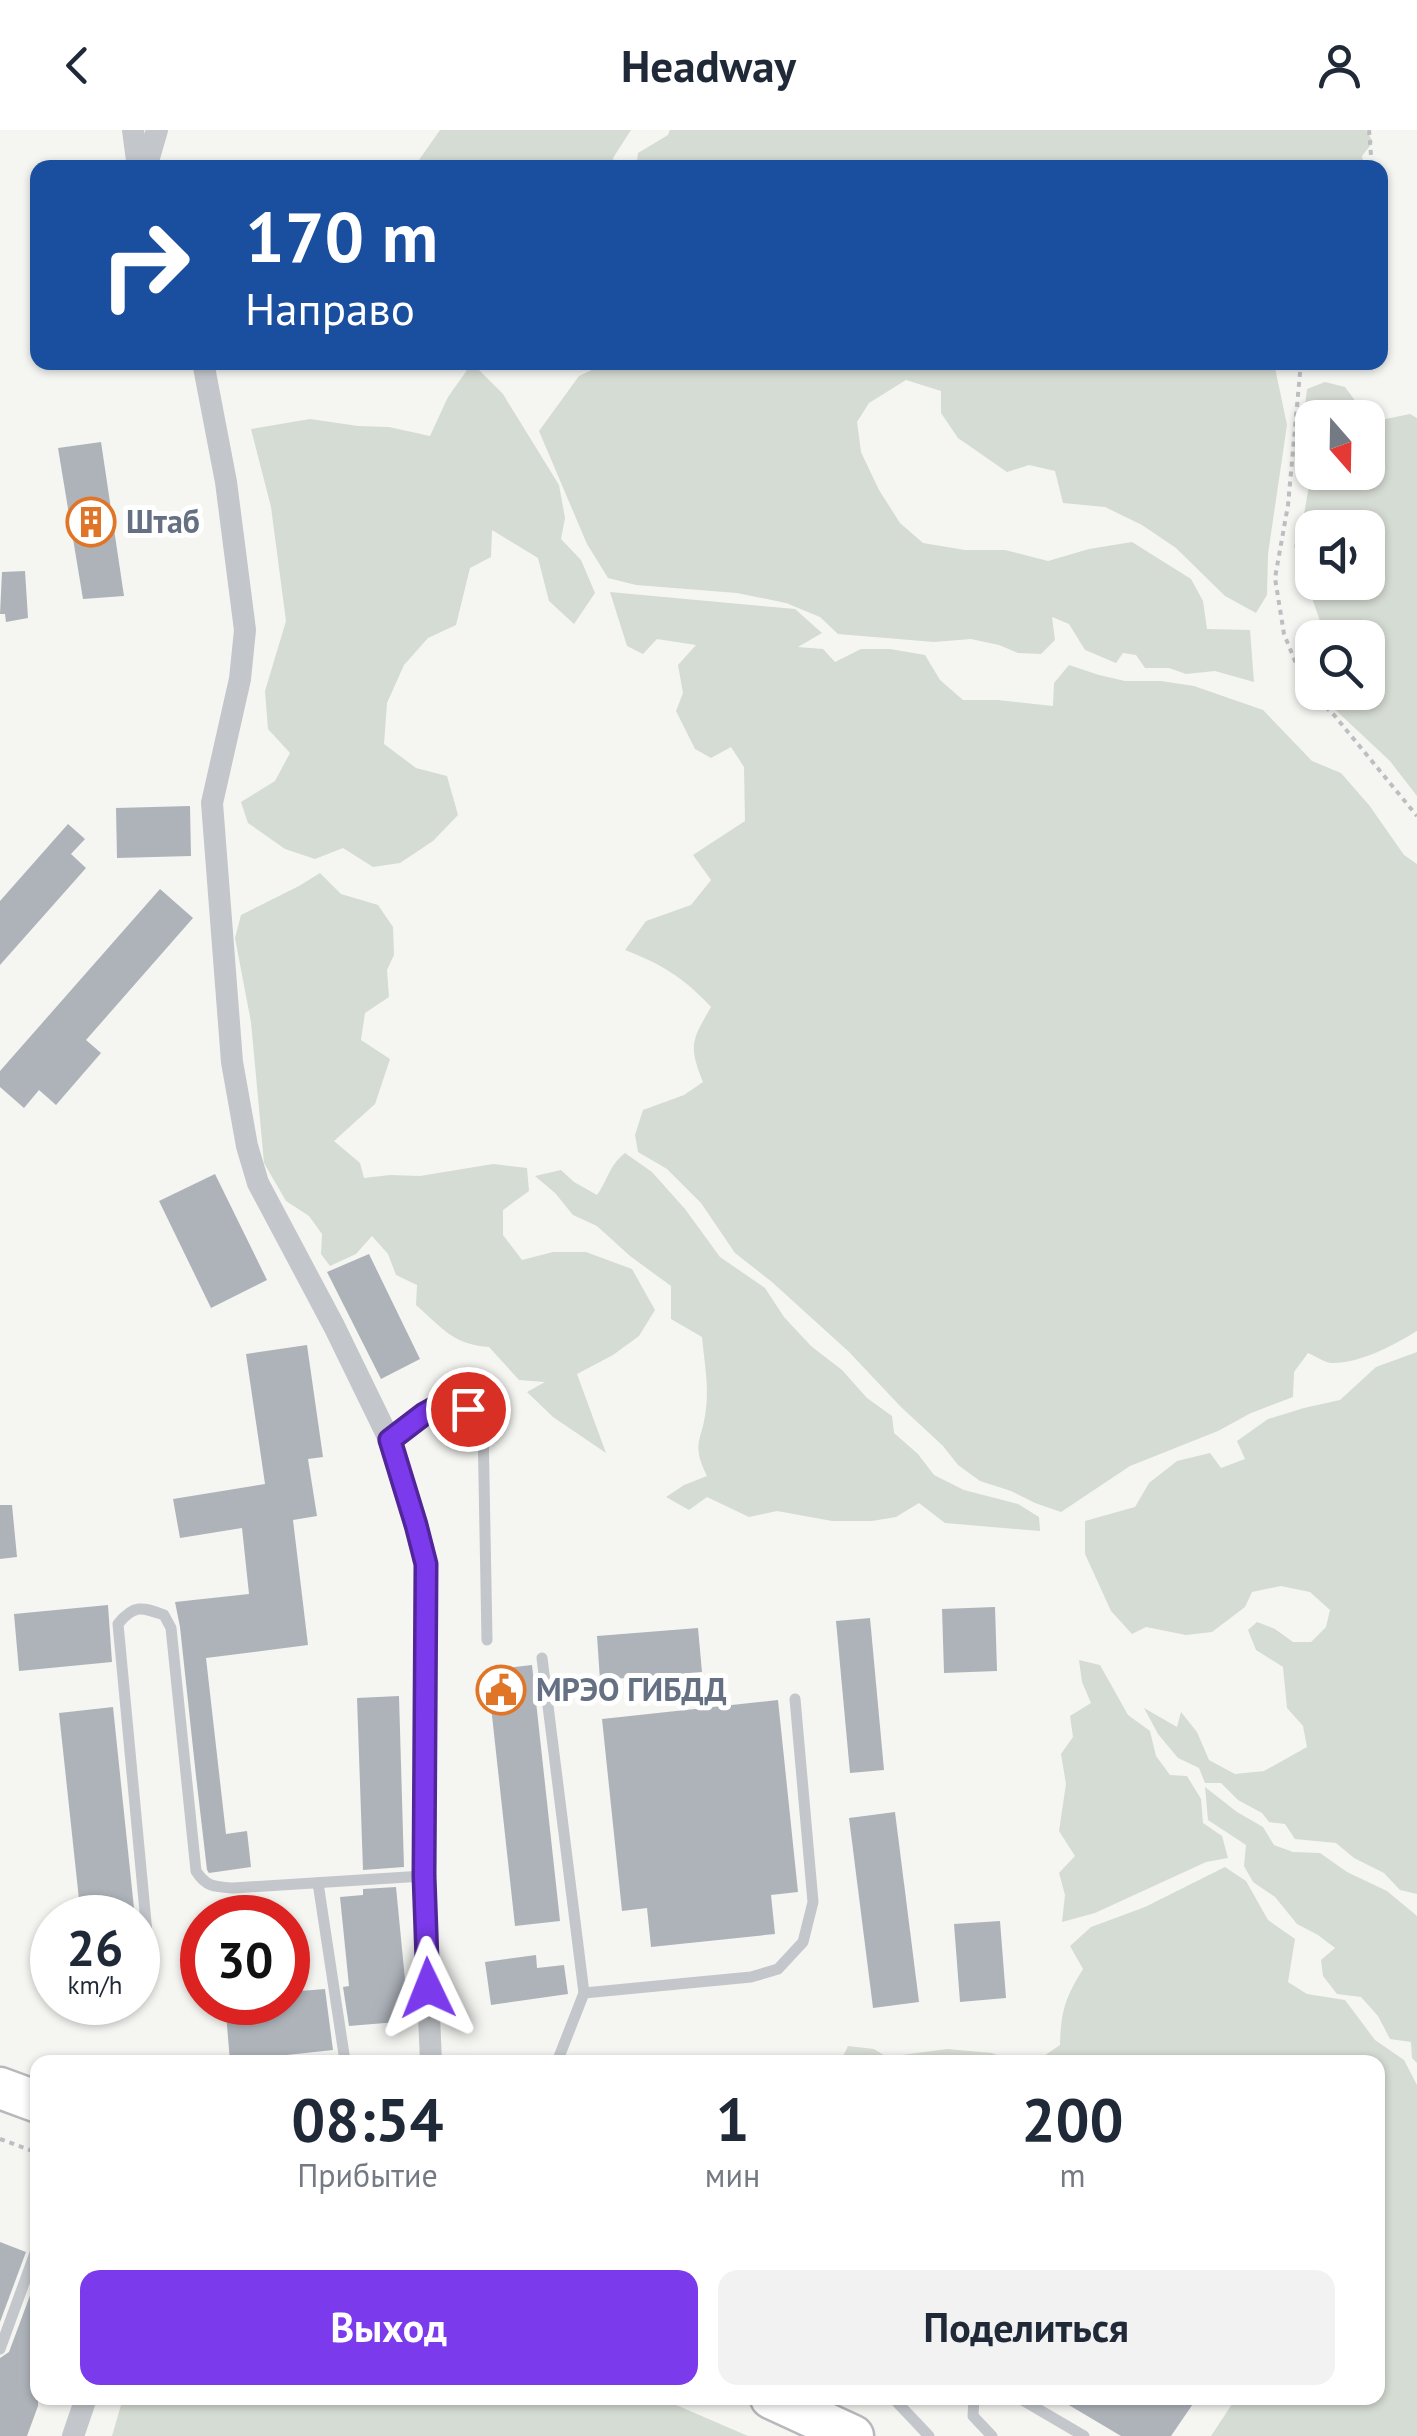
<!DOCTYPE html>
<html lang="ru">
<head>
<meta charset="utf-8">
<style>
	body { margin:0; font-family:"PT Sans",sans-serif; background:#f2f2f3; color:#1f2937; height:100vh; display:flex; flex-direction:column; font-size:38px; white-space:nowrap }
	* { box-sizing:border-box; margin:0 }
	p { font-size:32px; color:#747a83 }
	.icon { flex:none; width:55px; height:55px; fill:none; stroke:currentColor; stroke-width:2; stroke-linecap:round; stroke-linejoin:round }
	.map { position:relative; flex:1; overflow:hidden }
	.drawer { position:absolute; left:30px; top:1925px; width:1355px; height:350px; display:flex; flex-direction:column; background:#fff; border-radius:20px; box-shadow:0 2px 8px #0004 }
	.drawer>* { flex:none }
	.hud { position:absolute; left:30px; top:30px; width:1358px; height:210px; border-radius:20px; box-shadow:0 2px 8px #0004; background:#1a4fa0; color:#fff; overflow:hidden }
	.needle { width:65px; rotate:160deg }
	.fabs { position:absolute; left:1295px; top:270px; display:grid; gap:20px }
	.fabs a { display:grid; place-items:center; width:90px; height:90px; border-radius:20px; background:#fff; box-shadow:0 2px 8px #0004; font-size:50px }
	.speed { position:absolute; left:30px; top:1765px; display:flex; gap:20px; font-size:50px; font-weight:700; text-align:center }
	.speed>* { display:grid; place-content:center; width:130px; height:130px; border-radius:50%; background:#fff; box-shadow:0 2px 8px #0004; line-height:1 }
	.speed small { font-size:25px; font-weight:400 }
	.speed .limit { border:15px solid #d22; background:#fff; color:#111 }
	.pin { position:absolute; display:grid; place-items:center; width:85px; height:85px; color:#fff; margin:-42px; border:5px solid #fff; border-radius:50%; box-shadow:0 2px 10px #0007 }
	.me { position:absolute; width:110px; margin:-55px; rotate:358deg; stroke-linejoin:round; filter:drop-shadow(0 0 8px #0008) }
	.turn { display:flex; align-items:center; gap:35px; height:210px; padding:0 50px; font-size:45px }
	.turn .icon { width:130px; height:130px; stroke-width:2.5 }
	.turn b { display:block; font-size:70px; line-height:85px }
	.eta { display:flex; justify-content:space-evenly; align-items:center; height:170px; text-align:center }
	.eta b { font-size:60px; font-weight:700; line-height:70px }
	.action { display:flex; gap:20px; margin-top:auto; padding:20px 50px }
	.action a { flex:1; height:115px; border-radius:20px; background:#7c3aed; color:#fff; font-size:40px; font-weight:700; line-height:115px; text-align:center }
	.action a+a { background:#f2f2f3; color:#1f2937 }
	header { display:flex; justify-content:space-between; align-items:center; height:130px; padding:0 50px; background:#fff; font-size:45px; font-weight:700 }
	.map>svg:first-child { display:block }
</style>
</head>
<body>
<header><svg class="icon" aria-label="back" viewBox="0 0 24 24"><path d="M15 5l-7 7 7 7"/></svg>Headway<svg class="icon" aria-label="person" viewBox="0 0 24 24"><circle cx="12" cy="8" r="4"/><path d="M4 21q1-7 8-7t8 7"/></svg></header>
<div class="map">
<svg width="1417" height="2306" viewBox="0 0 1417 2306">
	<rect width="100%" height="100%" fill="#f5f6f2"/>
	<g fill="#d5dcd3" fill-rule="evenodd">
		<path d="M440 0H631L613 28 615 37 496 38 494 33H470L467 37H424L419 30Z"/>
		<path d="M670 0H1366L1373 12 1362 26 1365 38 636 37 638 23 668 5Z"/>
		<path d="M472 233 503 264 559 355 565 388 561 409 581 430 595 463 574 494 549 471 538 428 492 400 491 427 470 438 456 495 428 508 404 535 387 573 384 614 416 638 447 646 458 685 433 711 400 733 373 737 343 718 315 729 285 719 248 693 241 672 275 651 290 623 268 599 265 561 286 491 271 377 251 299 310 289 358 296 389 297 430 306 448 267Z"/>
		<path d="M606 233H1274L1287 295 1268 424 1267 465 1256 483 1225 466 1176 418 1142 395 1105 377 1063 373 1055 341 1029 335 1007 342 958 308 941 283V261L906 250 869 273 857 292 861 322 879 360 900 393 923 413 965 420H1005L1048 431 1089 419 1132 412 1191 449 1203 471 1207 499 1250 500 1254 552 1215 541 1186 544 1169 538H1145L1136 525 1123 523 1116 533 1085 520 1069 494 1052 487 1055 510 1041 524 1018 523 999 515 971 509 934 512 838 504 820 487 786 473 737 463 636 455 608 448 587 414 539 301 579 246Z"/>
		<path d="M1325 252 1345 257 1371 292 1410 284 1417 288V666L1390 631 1327 572 1322 563 1368 562V508H1312V548L1301 509 1320 491 1294 416 1305 379 1312 337V342H1368V288H1312V312L1303 293 1307 259ZM1312 398H1368V452H1312Z"/>
		<path d="M610 462 795 479 822 503 798 517 823 519 835 532 861 519H890L925 525 940 550 963 570H998L1053 576 1054 553 1069 535 1099 545 1125 551H1161L1194 556 1263 580 1312 631 1341 643 1369 675 1404 725 1417 734V1201C1394 1215 1359 1234 1331 1233 1324 1232 1315 1226 1308 1223L1294 1242 1293 1267 1251 1283 1218 1301 1130 1336 1061 1382 1035 1373 1011 1361 980 1351 958 1335 943 1316 901 1277 849 1222 772 1152 735 1123 701 1073 667 1039 638 1022 635 1005 643 980 684 965 703 952C688 915 692 910 711 877 683 847 663 835 625 820L646 791 691 775 711 750 693 725 745 691 744 637 731 617 711 628 695 619 676 581 683 563 678 535 696 515 657 509 643 524 627 516Z"/>
		<path d="M320 743 341 764 378 775 393 797 394 825 387 840 389 867 365 883 361 910 390 929 375 974 334 1011 360 1033 364 1048 390 1045 420 1046 493 1034 527 1038 529 1061 503 1080V1105L522 1130 553 1122H586L632 1139 655 1180 639 1206 613 1225 577 1244 606 1323 553 1287 527 1262 545 1252 519 1250 489 1217C454 1215 442 1198 416 1175L417 1155 396 1145 388 1124 372 1106 356 1124 330 1136 321 1124 322 1104 309 1086 286 1071 264 1033 251 892 235 808 241 785 299 756Z"/>
		<path d="M625 1023 652 1042 685 1079 720 1127 765 1158 784 1187 811 1216 842 1240 867 1268 892 1286 894 1303 918 1324 934 1345 964 1360 1018 1374 1039 1387 1040 1401 945 1393 919 1373 896 1387 872 1391H832L777 1381 749 1387 707 1367 689 1380 666 1367 684 1355 707 1346C690 1312 703 1311 706 1278 709 1256 704 1230 702 1207L671 1189V1156L630 1126 597 1096 573 1085 555 1063 535 1046 561 1040 574 1052 597 1065C609 1048 608 1037 625 1023Z"/>
		<path d="M1417 1222V1764L1400 1760 1384 1743 1354 1728 1336 1713 1295 1709 1285 1694 1269 1692 1262 1683 1238 1670 1221 1653H1205L1199 1638 1178 1628 1158 1604 1144 1578 1177 1597 1181 1582 1197 1602 1209 1630 1235 1644 1264 1641 1307 1617 1303 1596 1287 1578 1283 1537 1256 1520 1248 1500 1257 1492 1275 1499 1293 1512H1311L1326 1497 1330 1480 1310 1462 1281 1456 1252 1462 1245 1477 1212 1502 1186 1505 1146 1497 1132 1504 1111 1481 1085 1424V1391L1135 1377 1149 1353 1177 1331 1210 1323 1221 1338 1245 1329 1237 1311 1268 1289 1304 1278 1340 1270 1376 1237Z"/>
		<path d="M1079 1530 1100 1535 1128 1585 1150 1601 1156 1626 1170 1645 1187 1646 1201 1669 1203 1693 1222 1706 1228 1728 1206 1732 1095 1783 1062 1792 1065 1765 1059 1743 1075 1726 1059 1701 1066 1654 1061 1624 1073 1607 1070 1586 1091 1573 1082 1552Z"/>
		<path d="M1205 1657 1237 1682 1263 1697 1274 1715 1293 1722 1320 1723 1347 1742 1387 1761 1417 1786V1933L1412 1928 1411 1912 1390 1909 1378 1886 1361 1867 1337 1864 1323 1846 1321 1830 1335 1818 1318 1805 1297 1794 1275 1767 1253 1752 1244 1736 1246 1715 1208 1690Z"/>
		<path d="M1225 1737 1246 1751 1268 1790 1295 1809 1288 1852 1307 1864 1345 1870 1375 1910 1404 1930 1417 1955V2306H1211L1236 2268H1378V1932H840L848 1916 874 1919 887 1927 947 1919 992 1923 1015 1932 1038 1930 1060 1915C1061 1881 1065 1868 1083 1839L1070 1816 1091 1797 1145 1777Z"/>
		<path d="M123 2268H660L748 2306H112Z"/>
	</g>
	<g fill="#aeb3ba">
		<path d="M101 312 124 466 83 469 58 318Z"/>
		<path d="M25 441 28 488 6 492 5 484H0L2 442Z"/>
		<path d="M190 676 191 726 117 728 116 678Z"/>
		<path d="M68 694 85 709 71 724 86 738 0 835V771Z"/>
		<path d="M160 759 193 788 86 910 101 923 56 975 39 960 24 978 0 957V941Z"/>
		<path d="M215 1044 267 1150 211 1178 159 1071Z"/>
		<path d="M369 1124 420 1229 381 1249 327 1142Z"/>
		<path d="M307 1215 323 1327 308 1329 317 1386 293 1390 308 1515 206 1528 226 1704 247 1701 251 1737 209 1743 207 1740 196 1646 180 1497 175 1472 249 1464 242 1398 180 1408 173 1369 265 1354 246 1224Z"/>
		<path d="M0 1375H12L17 1427 0 1429Z"/>
		<path d="M108 1475 112 1532 19 1541 14 1484Z"/>
		<path d="M995 1477 997 1541 944 1543 942 1479Z"/>
		<path d="M870 1488 884 1640 850 1643 836 1491Z"/>
		<path d="M698 1498 702 1542 600 1550 597 1506Z"/>
		<path d="M532 1535 560 1791 515 1796 487 1540Z"/>
		<path d="M399 1566 404 1737 363 1740 357 1568Z"/>
		<path d="M778 1570 798 1762 771 1765 775 1804 651 1817 647 1778 622 1781 602 1589Z"/>
		<path d="M113 1577 135 1788H81L59 1583Z"/>
		<path d="M895 1682 919 1872 873 1878 849 1688Z"/>
		<path d="M396 1757 409 1891 349 1896 343 1857 349 1856 340 1767 363 1765V1759Z"/>
		<path d="M1000 1791 1006 1868 960 1872 954 1794Z"/>
		<path d="M536 1825 537 1838 564 1835 568 1864 491 1875 485 1832Z"/>
		<path d="M325 1859 333 1920 230 1931 225 1872H288V1862Z"/>
		<path d="M0 2112 26 2122 0 2192Z"/>
		<path d="M38 2144V2276L27 2306H0V2228L9 2222Z"/>
		<path d="M1057 2268H1197L1171 2306H1121Z"/>
	</g>
	<g fill="none" stroke-linecap="round" stroke-linejoin="round">
		<g stroke="#b6b8bc" stroke-width="45">
			<g id="highway">
				<path d="M0 1958 38 1972"/>
				<path d="M771 2268 853 2306"/>
			</g>
		</g>
		<g stroke="#bdbec1" stroke-width="4" stroke-dasharray="5 5" stroke-linecap="butt">
			<path d="M1369 0 1372 38"/>
			<path d="M1301 232 1288 375 1275 448 1284 504 1306 558 1334 585 1417 686"/>
			<path d="M0 2009 38 2023"/>
		</g>
		<g stroke="#c3c6ca" stroke-width="11">
			<path d="M389 1309 425 1283 446 1272 468 1279 483 1294 487 1510"/>
			<path d="M542 1528 584 1863 557 1932"/>
			<path d="M318 1753 345 1931"/>
			<path d="M138 1857 149 1848 150 1835 118 1494C134 1474 142 1477 164 1485L171 1498 196 1741C206 1757 215 1757 233 1758L423 1746"/>
			<path d="M584 1863 751 1847 778 1839 803 1812 813 1772 795 1569"/>
			<path d="M0 2219 38 2115"/>
			<path d="M893 2268 929 2306"/>
			<path d="M974 2268 973 2286 992 2306"/>
			<path d="M1019 2268 1084 2306"/>
		</g>
		<g stroke="#c3c6ca" stroke-width="22">
			<path d="M133 0 138 38"/>
			<path d="M146 38 157 0"/>
			<path d="M203 232 226 352 245 500 240 549 212 673 232 932 247 1016 258 1053 334 1196 389 1309 417 1395 426 1434 423 1746 431 1932"/>
			<path d="M73 2306 86 2268"/>
		</g>
		<use href="#highway" stroke="#fff" stroke-width="40"/>
	</g>
	<g fill="none" stroke-linecap="round" stroke-linejoin="round">
		<g stroke="#51269a" stroke-width="25">
			<path id="route" d="M428 1858 424 1746 426 1434 416 1395 390 1310 424 1284 446 1272 468 1279"/>
		</g>
		<use href="#route" stroke="#7c3aed" stroke-width="18"/>
	</g>
	<defs>
		<g id="building-ring" transform="scale(2.5)"><circle r="9.5" fill="#fff" stroke="#e17527" stroke-width="1.5"/><path d="M-4-6H4V6H1V3H-1V6H-4ZM-2.5-4.3h1.7v1.8h-1.7ZM.8-4.3h1.7v1.8H.8ZM-2.5-1h1.7V.8h-1.7ZM.8-1h1.7V.8H.8Z" fill="#e17527"/></g>
		<g id="civic-ring" transform="scale(2.5)"><circle r="9.5" fill="#fff" stroke="#e17527" stroke-width="1.5"/><path d="M-.6-6.5H3V-4.5H.6V-3L4-1V1h2V6H-6V1h2V-1L-.6-3ZM-1.2 2.5V6h2.4V2.5Z" fill="#e17527"/></g>
	</defs>
	<g fill-rule="evenodd">
		<use href="#building-ring" x="91" y="392"/>
		<use href="#civic-ring" x="501" y="1560"/>
	</g>
	<g text-anchor="middle" stroke-width="10" stroke-linejoin="round" paint-order="stroke">
		<g font-size="32" font-weight="bold" fill="#657083" stroke="#fff" text-anchor="start">
			<text x="126" y="403">Штаб</text>
			<text x="536" y="1571">МРЭО ГИБДД</text>
		</g>
	</g>
</svg>
<div class="fabs">
<a><svg class="needle" viewBox="-14 -14 28 28"><path d="M0-13l5 13h-10z" fill="#e53935"/><path d="M0 13l5-13h-10z" fill="#747a83"/></svg></a>
<a><svg class="icon" aria-label="sound" viewBox="0 0 24 24"><path d="M4 9h4l5-4v14l-5-4H4zM17 9q2 3 0 6"/></svg></a>
<a><svg class="icon" aria-label="search" viewBox="0 0 24 24"><circle cx="10" cy="10" r="6"/><path d="M15 15l6 6"/></svg></a>
</div>
<div class="speed"><div>26<small>km/h</small></div><div class="limit">30</div></div>
<div class="pin" style="left:468px;top:1279px;background:#d93025"><svg class="icon" aria-label="arrive" viewBox="0 0 24 24"><path d="M6 21V4h12l-3 4 3 4H6"/></svg></div>
<svg class="me" style="left:428px;top:1858px" viewBox="-20 -20 40 40"><path d="M0-17L14 15 0 8-14 15z" fill="#7c3aed" stroke="#fff" stroke-width="4"/></svg>
<div class="hud">
<div class="turn"><svg class="icon" aria-label="right" viewBox="0 0 24 24"><path d="M7 20v-9h11M14 6l5 5-5 5"/></svg><div><b>170 m</b>Направо</div></div>
</div>
<section class="drawer">
<div class="eta">
<div><b>08:54</b><p>Прибытие</p></div>
<div><b>1</b><p>мин</p></div>
<div><b>200</b><p>m</p></div>
</div>
<div class="action"><a>Выход</a><a>Поделиться</a></div>
</section>
</div>
</body>
</html>
